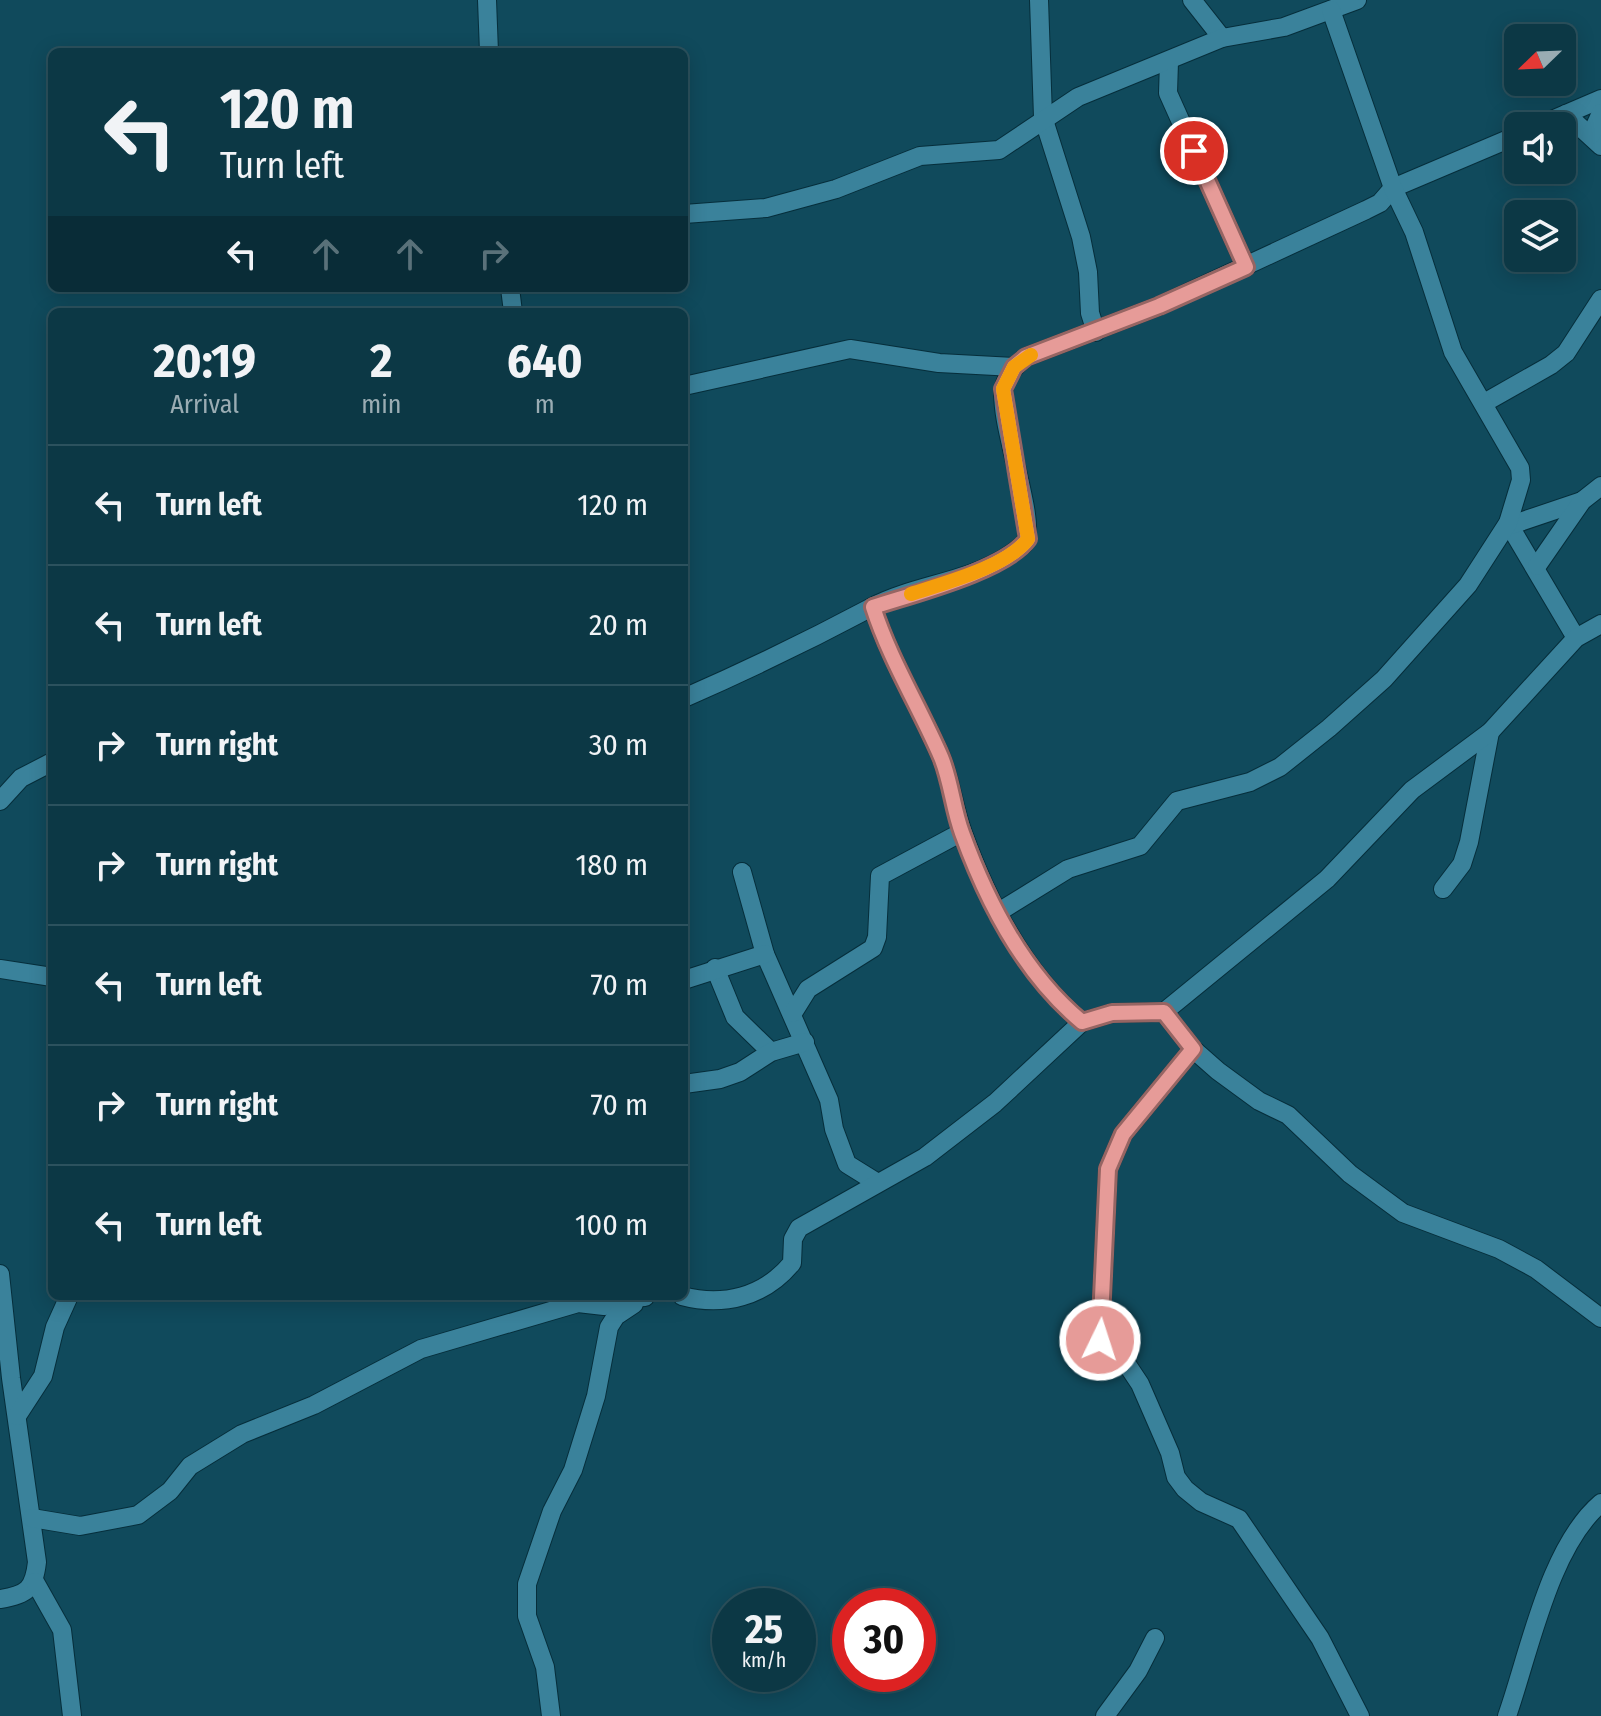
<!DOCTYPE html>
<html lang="en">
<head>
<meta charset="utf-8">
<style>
	body { margin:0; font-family:"Fira Sans Condensed",sans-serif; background:#153f4c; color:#f1f3f6; height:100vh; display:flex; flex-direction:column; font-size:30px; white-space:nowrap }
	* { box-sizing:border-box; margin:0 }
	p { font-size:26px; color:#9aacb3 }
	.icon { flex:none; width:44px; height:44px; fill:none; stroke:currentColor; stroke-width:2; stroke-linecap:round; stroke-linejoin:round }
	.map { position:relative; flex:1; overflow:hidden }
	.side { position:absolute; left:48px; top:308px; width:640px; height:992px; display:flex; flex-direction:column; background:#0c3845; border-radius:12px; box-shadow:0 4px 20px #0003,0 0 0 2px #2c525e }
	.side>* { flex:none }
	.guide { position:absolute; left:48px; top:48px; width:640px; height:244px; border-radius:12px; box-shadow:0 4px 20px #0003,0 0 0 2px #2c525e; background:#0c3845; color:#f1f3f6; overflow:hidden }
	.needle { width:52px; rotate:247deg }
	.fabs { position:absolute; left:1504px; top:24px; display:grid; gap:16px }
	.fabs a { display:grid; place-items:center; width:72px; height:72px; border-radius:12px; background:#0c3845; box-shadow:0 4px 20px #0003,0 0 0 2px #2c525e; font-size:40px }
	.speed { position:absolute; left:712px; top:1588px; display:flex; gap:16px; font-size:40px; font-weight:700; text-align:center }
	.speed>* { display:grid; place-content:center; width:104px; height:104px; border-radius:50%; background:#0c3845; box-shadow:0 4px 20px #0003,0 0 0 2px #2c525e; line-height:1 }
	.speed small { font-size:20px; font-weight:400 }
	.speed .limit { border:12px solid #d22; background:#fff; color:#111 }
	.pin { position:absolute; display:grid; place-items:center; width:68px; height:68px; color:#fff; margin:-34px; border:4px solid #fff; border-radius:50%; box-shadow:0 2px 8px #0007 }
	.me { position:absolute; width:88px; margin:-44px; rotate:4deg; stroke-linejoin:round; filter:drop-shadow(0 0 6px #0008) }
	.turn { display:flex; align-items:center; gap:28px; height:168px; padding:0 40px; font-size:36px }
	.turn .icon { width:104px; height:104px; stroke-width:2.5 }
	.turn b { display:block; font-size:56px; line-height:68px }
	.lanes { display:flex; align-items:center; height:76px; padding:0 40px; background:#0003; justify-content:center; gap:40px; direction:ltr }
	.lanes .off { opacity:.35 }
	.eta { display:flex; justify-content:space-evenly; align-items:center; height:136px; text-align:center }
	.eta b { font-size:48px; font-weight:700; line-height:56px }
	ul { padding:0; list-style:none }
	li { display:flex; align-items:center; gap:24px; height:120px; padding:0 40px; border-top:2px solid #2c525e }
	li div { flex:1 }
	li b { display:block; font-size:30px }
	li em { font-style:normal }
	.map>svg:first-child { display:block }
</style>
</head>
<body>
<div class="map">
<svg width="1601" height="1716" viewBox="0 0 1601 1716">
	<rect width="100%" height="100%" fill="#104a5c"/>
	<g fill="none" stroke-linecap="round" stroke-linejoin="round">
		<g stroke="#062e3b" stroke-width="20">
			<g id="minor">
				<path d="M487 0 489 52"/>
				<path d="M1039 0 1043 117 1081 237 1088 272 1090 313 1096 332"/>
				<path d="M1192 0 1222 38"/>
				<path d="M1169 62 1168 93 1246 267"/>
				<path d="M1566 114 1601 146"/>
				<path d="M1538 126 1601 99"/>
				<path d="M1591 135 1601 113"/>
				<path d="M684 214 766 208 836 189 920 156 999 150 1078 97 1222 38 1284 27 1357 0"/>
				<path d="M510 288 513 312"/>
				<path d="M684 386 850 349 939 363 1014 367"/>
				<path d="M1484 403 1551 365 1566 353 1601 299"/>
				<path d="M1508 523 1576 638"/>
				<path d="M1511 525 1582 501"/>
				<path d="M1537 566 1582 501 1601 486"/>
				<path d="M873 607C890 660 919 706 941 757 951 781 954 809 963 833 988 902 1025 975 1082 1022"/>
				<path d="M684 698C748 670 810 640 872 607 920 582 981 582 1024 544 1039 524 997 420 1004 387 1007 374 1016 365 1026 357L1159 306 1366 210 1380 203 1393 188 1518 135"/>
				<path d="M0 801 21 778 52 762"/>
				<path d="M742 872 765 954 829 1100 834 1129 847 1164 876 1182"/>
				<path d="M1443 889 1462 864 1469 842 1490 732"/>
				<path d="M997 913 1068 869 1140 846 1177 801 1250 782 1280 767 1329 728 1384 679 1468 585 1508 523 1521 480 1520 468 1453 352 1414 232 1393 188 1331 10"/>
				<path d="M715 968 735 1017 771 1052"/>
				<path d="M0 969 52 977"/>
				<path d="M684 980 765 954"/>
				<path d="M1164 1012 1193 1049 1218 1071 1259 1101 1288 1115 1350 1174 1403 1213 1499 1249 1536 1269 1601 1318"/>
				<path d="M793 1013 808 989 873 948 877 937 880 876 962 832"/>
				<path d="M1193 1049 1123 1134 1108 1169 1100 1340 1126 1363 1140 1384 1170 1453 1176 1477 1185 1489 1201 1502 1239 1519 1320 1638 1360 1716"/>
				<path d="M684 1084 720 1079 740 1072 771 1052 805 1042"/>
				<path d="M0 1274 11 1378 37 1562C34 1589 27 1595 0 1599"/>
				<path d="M682 1296C723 1307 764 1297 792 1263L793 1239 799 1228 925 1157 995 1103 1082 1022 1112 1013 1164 1012 1327 879 1412 790 1490 732 1576 638 1601 624"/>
				<path d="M17 1416 43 1376 55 1327 69 1296"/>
				<path d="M32 1518 80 1526 138 1515 170 1491 190 1466 242 1434 314 1405 421 1349 578 1303 604 1306 627 1298 645 1297"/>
				<path d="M35 1582 62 1630 72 1716"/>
				<path d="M551 1716 545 1667 527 1616V1584L552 1511 573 1470 596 1396 609 1327 616 1316 634 1304"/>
				<path d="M1105 1716 1138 1671 1155 1638"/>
				<path d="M1507 1716C1529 1654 1549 1547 1601 1503"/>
			</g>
		</g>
		<use href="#minor" stroke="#3a829b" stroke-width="18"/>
	</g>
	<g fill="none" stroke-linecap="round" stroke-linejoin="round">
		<g stroke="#966563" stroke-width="20">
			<path id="route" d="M1100 1340 1108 1169 1123 1134 1193 1049 1164 1012 1112 1013 1082 1022C1025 975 987 902 962 833 953 809 951 781 941 757 919 706 890 660 873 607 912 594 1005 571 1028 539L1003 389 1014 367 1026 357 1159 306 1246 267 1194 151"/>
		</g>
		<use href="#route" stroke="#e69b98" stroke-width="14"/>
		<path stroke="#f59e0b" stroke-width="14" d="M911 594C944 583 1007 567 1028 539L1003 389 1014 367 1031 355"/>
	</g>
</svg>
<div class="fabs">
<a><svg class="needle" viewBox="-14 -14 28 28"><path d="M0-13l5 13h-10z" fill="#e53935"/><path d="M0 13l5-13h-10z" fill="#9aacb3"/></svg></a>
<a><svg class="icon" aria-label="sound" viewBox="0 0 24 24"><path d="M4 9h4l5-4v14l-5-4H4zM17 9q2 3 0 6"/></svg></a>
<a><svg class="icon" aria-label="layers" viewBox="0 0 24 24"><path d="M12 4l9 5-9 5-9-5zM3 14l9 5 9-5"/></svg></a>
</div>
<div class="speed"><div>25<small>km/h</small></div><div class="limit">30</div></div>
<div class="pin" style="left:1194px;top:151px;background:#d93025"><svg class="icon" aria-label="arrive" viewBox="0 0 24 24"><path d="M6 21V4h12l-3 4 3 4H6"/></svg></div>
<svg class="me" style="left:1100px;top:1340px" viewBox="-20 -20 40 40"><circle r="17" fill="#e69b98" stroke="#fff" stroke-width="3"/><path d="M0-11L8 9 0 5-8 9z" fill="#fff"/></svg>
<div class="guide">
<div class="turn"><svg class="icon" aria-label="left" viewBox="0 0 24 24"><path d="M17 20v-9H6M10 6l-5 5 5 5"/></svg><div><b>120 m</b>Turn left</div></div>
<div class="lanes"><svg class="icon" aria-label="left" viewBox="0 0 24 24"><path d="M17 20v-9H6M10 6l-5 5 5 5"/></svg><svg class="icon off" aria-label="ahead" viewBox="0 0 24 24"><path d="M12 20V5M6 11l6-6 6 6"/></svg><svg class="icon off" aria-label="ahead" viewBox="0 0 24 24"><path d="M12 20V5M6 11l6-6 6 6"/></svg><svg class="icon off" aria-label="right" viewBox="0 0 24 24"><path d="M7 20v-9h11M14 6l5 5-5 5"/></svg></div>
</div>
<section class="side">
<div class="eta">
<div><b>20:19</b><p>Arrival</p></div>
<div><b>2</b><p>min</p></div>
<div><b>640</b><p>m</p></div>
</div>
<ul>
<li><svg class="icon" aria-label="left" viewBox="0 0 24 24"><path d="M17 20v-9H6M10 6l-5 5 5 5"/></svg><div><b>Turn left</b></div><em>120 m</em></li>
<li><svg class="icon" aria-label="left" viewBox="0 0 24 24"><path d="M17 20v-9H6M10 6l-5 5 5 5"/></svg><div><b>Turn left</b></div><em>20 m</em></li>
<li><svg class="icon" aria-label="right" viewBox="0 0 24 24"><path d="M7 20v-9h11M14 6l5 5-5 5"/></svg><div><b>Turn right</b></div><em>30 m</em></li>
<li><svg class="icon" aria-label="right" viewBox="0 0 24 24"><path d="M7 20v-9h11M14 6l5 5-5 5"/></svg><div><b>Turn right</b></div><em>180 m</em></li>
<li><svg class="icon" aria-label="left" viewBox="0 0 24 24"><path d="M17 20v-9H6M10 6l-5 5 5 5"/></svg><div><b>Turn left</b></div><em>70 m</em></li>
<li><svg class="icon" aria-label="right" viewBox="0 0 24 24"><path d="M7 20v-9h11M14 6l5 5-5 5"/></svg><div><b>Turn right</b></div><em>70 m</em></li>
<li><svg class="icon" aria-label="left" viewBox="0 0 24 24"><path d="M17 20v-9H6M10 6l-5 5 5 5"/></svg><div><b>Turn left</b></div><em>100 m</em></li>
</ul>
</section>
</div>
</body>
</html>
